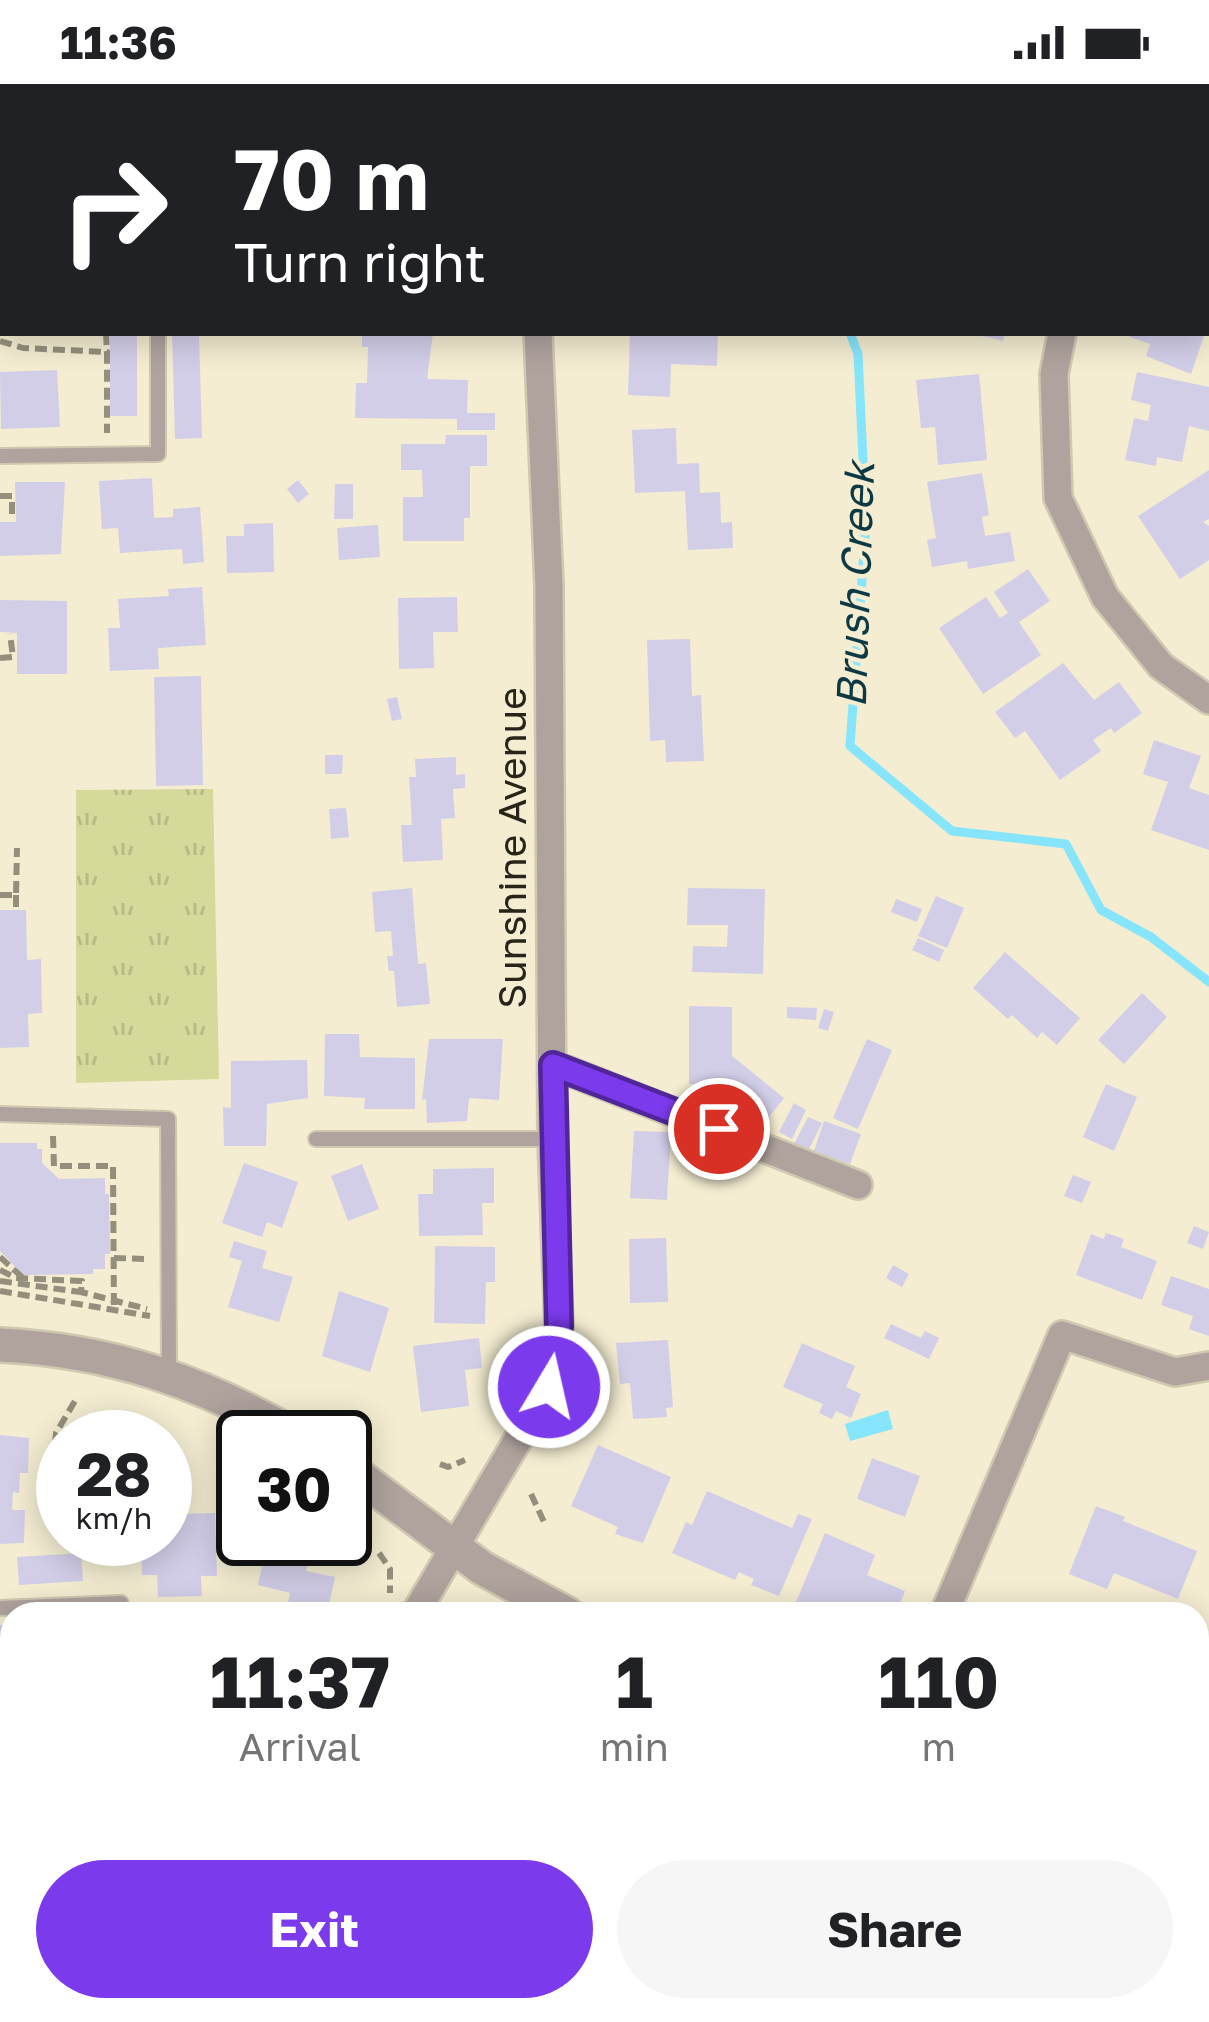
<!DOCTYPE html>
<html lang="en">
<head>
<meta charset="utf-8">
<style>
	body { margin:0; font-family:"Golos Text",sans-serif; background:#f6f6f6; color:#202124; height:100vh; display:flex; flex-direction:column; font-size:45px; white-space:nowrap }
	* { box-sizing:border-box; margin:0 }
	p { font-size:39px; color:#757577 }
	.icon { flex:none; width:66px; height:66px; fill:none; stroke:currentColor; stroke-width:2; stroke-linecap:round; stroke-linejoin:round }
	.map { position:relative; flex:1; overflow:hidden }
	.panel { position:absolute; left:0px; top:1518px; width:1209px; height:420px; display:flex; flex-direction:column; background:#fff; border-radius:36px 36px 0 0; box-shadow:0 6px 30px #0003 }
	.panel>* { flex:none }
	.top-card { position:absolute; left:0px; top:0px; width:1209px; height:252px; box-shadow:0 6px 30px #0003; background:#202124; color:#fff; overflow:hidden }
	.speed { position:absolute; left:36px; top:1326px; display:flex; gap:24px; font-size:60px; font-weight:700; text-align:center }
	.speed>* { display:grid; place-content:center; width:156px; height:156px; border-radius:50%; background:#fff; box-shadow:0 6px 30px #0003; line-height:1 }
	.speed small { font-size:30px; font-weight:400 }
	.speed .limit { border:6px solid #111; border-radius:18px; background:#fff; color:#111 }
	.pin { position:absolute; display:grid; place-items:center; width:102px; height:102px; color:#fff; margin:-51px; border:6px solid #fff; border-radius:50%; box-shadow:0 3px 12px #0007 }
	.me { position:absolute; width:132px; margin:-66px; rotate:9deg; stroke-linejoin:round; filter:drop-shadow(0 0 9px #0008) }
	.turn { display:flex; align-items:center; gap:42px; height:252px; padding:0 36px; font-size:54px }
	.turn .icon { width:156px; height:156px; stroke-width:2.5 }
	.turn b { display:block; font-size:84px; line-height:102px }
	.eta { display:flex; justify-content:space-evenly; align-items:center; height:204px; text-align:center }
	.eta b { font-size:72px; font-weight:700; line-height:84px }
	.primary-button { display:flex; gap:24px; margin-top:auto; padding:24px 36px }
	.primary-button a { flex:1; height:138px; border-radius:72px; background:#7c3aed; color:#fff; font-size:48px; font-weight:700; line-height:138px; text-align:center }
	.primary-button a+a { background:#f6f6f6; color:#202124 }
	.status { display:flex; justify-content:space-between; align-items:center; height:84px; padding:0 60px; background:#fff; direction:ltr }
	.status svg { height:33px; fill:currentColor }
	.map>svg:first-child { display:block }
</style>
</head>
<body>
<div class="status"><b>11:36</b><svg viewBox="0 0 49 12"><path d="M0 12V9h3v3zM5 12V6h3v6zM10 12V3h3v9zM15 12V0h3v12zM26 1h20v11H26zM47 4h2v5h-2z"/></svg></div>
<div class="map">
<svg width="1209" height="1938" viewBox="0 0 1209 1938">
	<defs>
		<pattern id="grass-tufts" width="24" height="20" patternUnits="userSpaceOnUse" patternTransform="scale(3)"><rect width="24" height="20" fill="#d5da9b"/><path d="M3 7l-1-3M5 7V3M7 7l1-3M15 17l-1-3M17 17v-4M19 17l1-3" fill="none" stroke="#b7bb85"/></pattern>
	</defs>
	<rect width="100%" height="100%" fill="#f4edd2"/>
	<path fill="url(#grass-tufts)" d="M213 705 219 995 76 999V706Z"/>
	<path fill="#87e5fb" d="M888 1326 893 1345 850 1357 845 1340Z"/>
	<g fill="none" stroke-linecap="round" stroke-linejoin="round">
		<g stroke="#87e5fb" stroke-width="9">
			<path d="M790 0 794 3"/>
			<path d="M850 249 858 270 866 439 850 662 952 747 1066 760 1101 826 1151 853 1209 898"/>
		</g>
	</g>
	<g fill="#d3cee8">
		<rect x="110" y="249" width="27" height="83"/>
		<path d="M172 249H199L202 354 175 355Z"/>
		<path d="M362 249H433L427 295 468 296 467 329H495V346H457V335L355 334 356 299H367L368 263H362Z"/>
		<path d="M630 249 718 250 717 282 671 280 670 313 628 311Z"/>
		<path d="M971 249H1005L1003 257Z"/>
		<path d="M1132 249H1205L1191 290 1146 272 1150 260 1130 253Z"/>
		<path d="M57 286 60 343 1 345 0 288Z"/>
		<path d="M1137 288 1209 303V347L1189 342 1182 378 1157 373 1156 382 1125 376 1134 334 1148 337 1151 321 1131 316Z"/>
		<path d="M979 290 987 376 938 381 935 343 921 344 916 296Z"/>
		<path d="M676 344 677 380 699 379 700 409 720 408 721 439 732 438 733 464 688 466 685 407 635 409 632 346Z"/>
		<path d="M446 351H487V382H470V434H464V457H403V413H423L422 386H401V360H445Z"/>
		<path d="M1209 386V435L1203 438 1209 442V476L1180 495 1138 432Z"/>
		<path d="M982 389 989 431 982 433 985 452 1010 448 1015 477 968 485 967 477 932 483 927 456 936 454 927 398Z"/>
		<path d="M152 394 154 434 173 433V425L200 423 204 478 183 480 182 465 120 469 118 444 102 445 99 397Z"/>
		<path d="M298 396 309 410 298 419 287 405Z"/>
		<path d="M15 398H65L61 470 0 472V438H16Z"/>
		<path d="M335 400H353V435H334Z"/>
		<path d="M273 439 274 488 227 489 226 452H244V440Z"/>
		<path d="M378 441 380 473 339 476 337 444Z"/>
		<path d="M1028 485 1050 517 1019 538 1041 571 983 610 939 544 986 513 1000 534 1008 529 994 508Z"/>
		<path d="M202 503 206 561 158 564 159 585 110 587 108 544H120L118 515 169 512 168 505Z"/>
		<path d="M457 513 458 548H433L434 584 399 585 398 514Z"/>
		<path d="M0 516 67 517V590H17V549L0 548Z"/>
		<path d="M690 555 692 612 701 611 704 677 666 678 665 656 650 657 647 556Z"/>
		<path d="M1063 579 1094 616 1119 598 1142 629 1114 649 1111 644 1093 656 1101 667 1060 696 1025 647 1015 654 995 628Z"/>
		<path d="M201 592 203 701 156 702 154 593Z"/>
		<path d="M397 613 402 635 392 637 387 615Z"/>
		<path d="M1154 656 1201 672 1189 704 1209 711V766L1151 746 1168 698 1143 690Z"/>
		<path d="M325 671H343L342 690H325Z"/>
		<path d="M456 673V691L465 690V704L453 705 455 734 441 735 443 776 403 778 401 741H412L409 693H416L415 675Z"/>
		<path d="M346 724 349 753 331 755 329 725Z"/>
		<path d="M412 804 418 880 426 879 430 920 397 923 394 887H389L387 872H393L391 847 375 848 372 808Z"/>
		<path d="M688 804 765 805 763 890 692 888 693 862 727 863 728 841H687Z"/>
		<path d="M936 812 964 824 947 864 918 852Z"/>
		<path d="M896 815 922 825 917 838 891 828Z"/>
		<path d="M0 826H26L27 876 41 875 42 929 28 930 29 963 0 964Z"/>
		<path d="M918 854 944 866 939 878 912 866Z"/>
		<path d="M1005 868 1080 934 1057 961 1042 948 1037 954 1012 931 1008 935 973 904Z"/>
		<path d="M1142 909 1167 933 1124 980 1098 956Z"/>
		<path d="M689 922 732 923V972L784 1014 765 1038 717 1000H689Z"/>
		<path d="M787 923 817 924 816 936 787 934Z"/>
		<path d="M824 925 834 928 828 947 818 944Z"/>
		<path d="M325 950H359L360 973 415 974V1025H364L365 1014 324 1012Z"/>
		<path d="M429 955H503L499 1016 469 1014 467 1037 427 1039 426 1015 422 1016Z"/>
		<path d="M867 955 892 966 858 1045 833 1034Z"/>
		<path d="M307 976 308 1014 267 1020 266 1062H224L223 1023 231 1024V977Z"/>
		<path d="M1106 1000 1137 1013 1114 1067 1083 1053Z"/>
		<path d="M794 1019 806 1026 792 1055 779 1048Z"/>
		<path d="M808 1033 822 1039 808 1067 794 1060Z"/>
		<path d="M824 1037 861 1050 850 1080 814 1067Z"/>
		<path d="M634 1047 671 1048 667 1116 630 1114Z"/>
		<path d="M0 1059H37V1065H42V1079L59 1095 105 1094V1110H109L110 1170H105V1185H93V1190L23 1191 0 1167Z"/>
		<path d="M244 1079 298 1098 282 1144 267 1138 262 1153 222 1139Z"/>
		<path d="M362 1080 379 1125 348 1137 331 1092Z"/>
		<path d="M494 1084V1119H482L483 1151 419 1152 418 1110H433V1085Z"/>
		<path d="M1073 1091 1091 1098 1082 1119 1064 1112Z"/>
		<path d="M1194 1142 1209 1148 1203 1165 1187 1159Z"/>
		<path d="M1106 1149 1124 1155 1121 1163 1157 1177 1142 1216 1076 1191 1091 1150 1104 1155Z"/>
		<path d="M666 1154 668 1218 630 1219 629 1155Z"/>
		<path d="M234 1157 267 1167 262 1184 293 1193 279 1238 228 1223 242 1177 229 1173Z"/>
		<path d="M435 1162 495 1163V1198H486L485 1240 434 1239Z"/>
		<path d="M893 1181 909 1190 902 1203 886 1194Z"/>
		<path d="M1171 1192 1209 1205V1252L1189 1245 1193 1232 1161 1221Z"/>
		<path d="M339 1207 389 1224 370 1288 322 1272Z"/>
		<path d="M891 1240 921 1254 925 1247 939 1254 929 1275 884 1254Z"/>
		<path d="M479 1254 482 1284 465 1286 469 1322 421 1328 413 1262Z"/>
		<path d="M668 1256 673 1323 666 1324 667 1333 633 1335 630 1299 620 1300 616 1259Z"/>
		<path d="M802 1259 855 1282 846 1303 861 1310 851 1334 836 1327 832 1335 819 1329 823 1320 783 1303Z"/>
		<path d="M0 1351 29 1354 28 1389H20L19 1409 13 1408 12 1426H25L24 1459 0 1460Z"/>
		<path d="M598 1361 671 1393 643 1459 615 1450 618 1443 571 1422Z"/>
		<path d="M63 1362V1421H54L57 1363Z"/>
		<path d="M872 1374 920 1392 905 1433 857 1415Z"/>
		<path d="M165 1384H177L178 1430 215 1429 217 1492H201L202 1512 158 1513 157 1491H142L141 1455H165Z"/>
		<path d="M707 1407 792 1444 798 1430 812 1435 779 1512 751 1501 754 1495 739 1488 735 1496 672 1469 686 1438 692 1441Z"/>
		<path d="M1096 1422 1125 1433 1123 1437 1197 1467 1178 1515 1114 1489 1107 1505 1069 1490Z"/>
		<path d="M825 1449 875 1471 867 1491 905 1507 896 1530H849L830 1522 825 1530 796 1518Z"/>
		<path d="M268 1455H313L306 1487 335 1493 327 1530 287 1524 290 1509 258 1501Z"/>
		<path d="M81 1469 83 1497 19 1501 17 1473Z"/>
		<rect x="0" y="1541" width="12" height="35"/>
		<path d="M0 1588 12 1589V1634H0Z"/>
		<path d="M0 1674H12V1710L0 1711Z"/>
		<path d="M12 1851V1888L0 1889V1852Z"/>
		<path d="M1197 1897 1209 1902V1938H1182L1153 1926H1197Z"/>
		<rect x="266" y="1926" width="42" height="12"/>
		<path d="M806 1926H836L830 1938H801Z"/>
		<path d="M850 1926H928L923 1938H845Z"/>
		<path d="M943 1926 963 1934 967 1926 996 1931 993 1938H938Z"/>
		<path d="M128 1931V1938H66V1934Z"/>
	</g>
	<g fill="none" stroke-linecap="round" stroke-linejoin="round">
		<g stroke="#cfc9b1" stroke-width="18">
			<g id="service">
				<path d="M151 0V3"/>
				<path d="M53 3V0"/>
				<path d="M0 47H3"/>
				<path d="M0 372 158 370V249"/>
				<path d="M0 1030 168 1035 169 1290"/>
				<path d="M316 1055H552"/>
				<path d="M0 1524 121 1519"/>
				<path d="M0 1766 12 1754"/>
				<path d="M0 1803 12 1809"/>
			</g>
		</g>
		<g stroke="#cfc9b1" stroke-width="32">
			<g id="minor">
				<path d="M1070 0 1072 3"/>
				<path d="M1128 3 1152 0"/>
				<path d="M1062 249 1054 290 1058 414 1105 513 1161 582 1209 616"/>
				<path d="M553 981 858 1101"/>
				<path d="M415 1530 549 1303 559 1242 552 1055 549 502 538 249"/>
				<path d="M944 1530 1062 1251 1175 1288 1209 1282"/>
				<path d="M601 1926 630 1938"/>
				<path d="M406 1938V1926"/>
			</g>
		</g>
		<g stroke="#cfc9b1" stroke-width="38">
			<g id="tertiary">
				<path d="M0 1261C110 1266 203 1298 297 1353"/>
				<path d="M345 1382 482 1484 567 1530"/>
				<path d="M1197 1799 1209 1804"/>
			</g>
		</g>
		<g stroke="#948f7c" stroke-width="6" stroke-dasharray="12 6" stroke-linecap="butt">
			<path d="M0 174H3"/>
			<path d="M106 249 107 268"/>
			<path d="M0 257 23 264 107 268V349"/>
			<path d="M0 412H12V434"/>
			<path d="M0 574 13 573 10 550"/>
			<path d="M0 811H16L17 764"/>
			<path d="M16 811V824"/>
			<path d="M53 1052 54 1082H113L114 1228"/>
			<path d="M0 1173 23 1194"/>
			<path d="M114 1174 146 1175"/>
			<path d="M0 1186 16 1194 82 1197 81 1208 147 1225"/>
			<path d="M0 1197 80 1208"/>
			<path d="M0 1207 150 1232"/>
			<path d="M137 1353 144 1335"/>
			<path d="M440 1380 448 1383 465 1376"/>
			<path d="M52 1396 56 1349 75 1317"/>
			<path d="M531 1410 544 1438"/>
			<path d="M379 1469 390 1485V1509"/>
			<path d="M450 1525 463 1523 479 1530"/>
			<path d="M0 1583 12 1582"/>
			<path d="M1197 1842 1209 1847"/>
			<path d="M0 1928 12 1923"/>
		</g>
		<use href="#service" stroke="#b0a39e" stroke-width="14"/>
		<use href="#minor" stroke="#b0a39e" stroke-width="27"/>
		<use href="#tertiary" stroke="#b0a39e" stroke-width="33"/>
	</g>
	<g fill="none" stroke-linecap="round" stroke-linejoin="round">
		<g stroke="#51269a" stroke-width="30">
			<path id="route" d="M549 1303 559 1242 553 981 719 1045"/>
		</g>
		<use href="#route" stroke="#7c3aed" stroke-width="21"/>
	</g>
	<g text-anchor="middle" stroke-width="9" stroke-linejoin="round" paint-order="stroke">
		<g font-size="39" fill="#27241a" stroke="#f4edd2">
			<text transform="translate(512 764) rotate(-90)" y="14">Sunshine Avenue</text>
		</g>
		<g font-size="42" font-style="italic" fill="#0c3943" stroke="#f4edd2">
			<text transform="translate(855 501) rotate(-88)" y="15">Brush Creek</text>
		</g>
	</g>
</svg>
<div class="speed"><div>28<small>km/h</small></div><div class="limit">30</div></div>
<div class="pin" style="left:719px;top:1045px;background:#d93025"><svg class="icon" aria-label="arrive" viewBox="0 0 24 24"><path d="M6 21V4h12l-3 4 3 4H6"/></svg></div>
<svg class="me" style="left:549px;top:1303px" viewBox="-20 -20 40 40"><circle r="17" fill="#7c3aed" stroke="#fff" stroke-width="3"/><path d="M0-11L8 9 0 5-8 9z" fill="#fff"/></svg>
<div class="top-card">
<div class="turn"><svg class="icon" aria-label="right" viewBox="0 0 24 24"><path d="M7 20v-9h11M14 6l5 5-5 5"/></svg><div><b>70 m</b>Turn right</div></div>
</div>
<section class="panel">
<div class="eta">
<div><b>11:37</b><p>Arrival</p></div>
<div><b>1</b><p>min</p></div>
<div><b>110</b><p>m</p></div>
</div>
<div class="primary-button"><a>Exit</a><a>Share</a></div>
</section>
</div>
</body>
</html>
